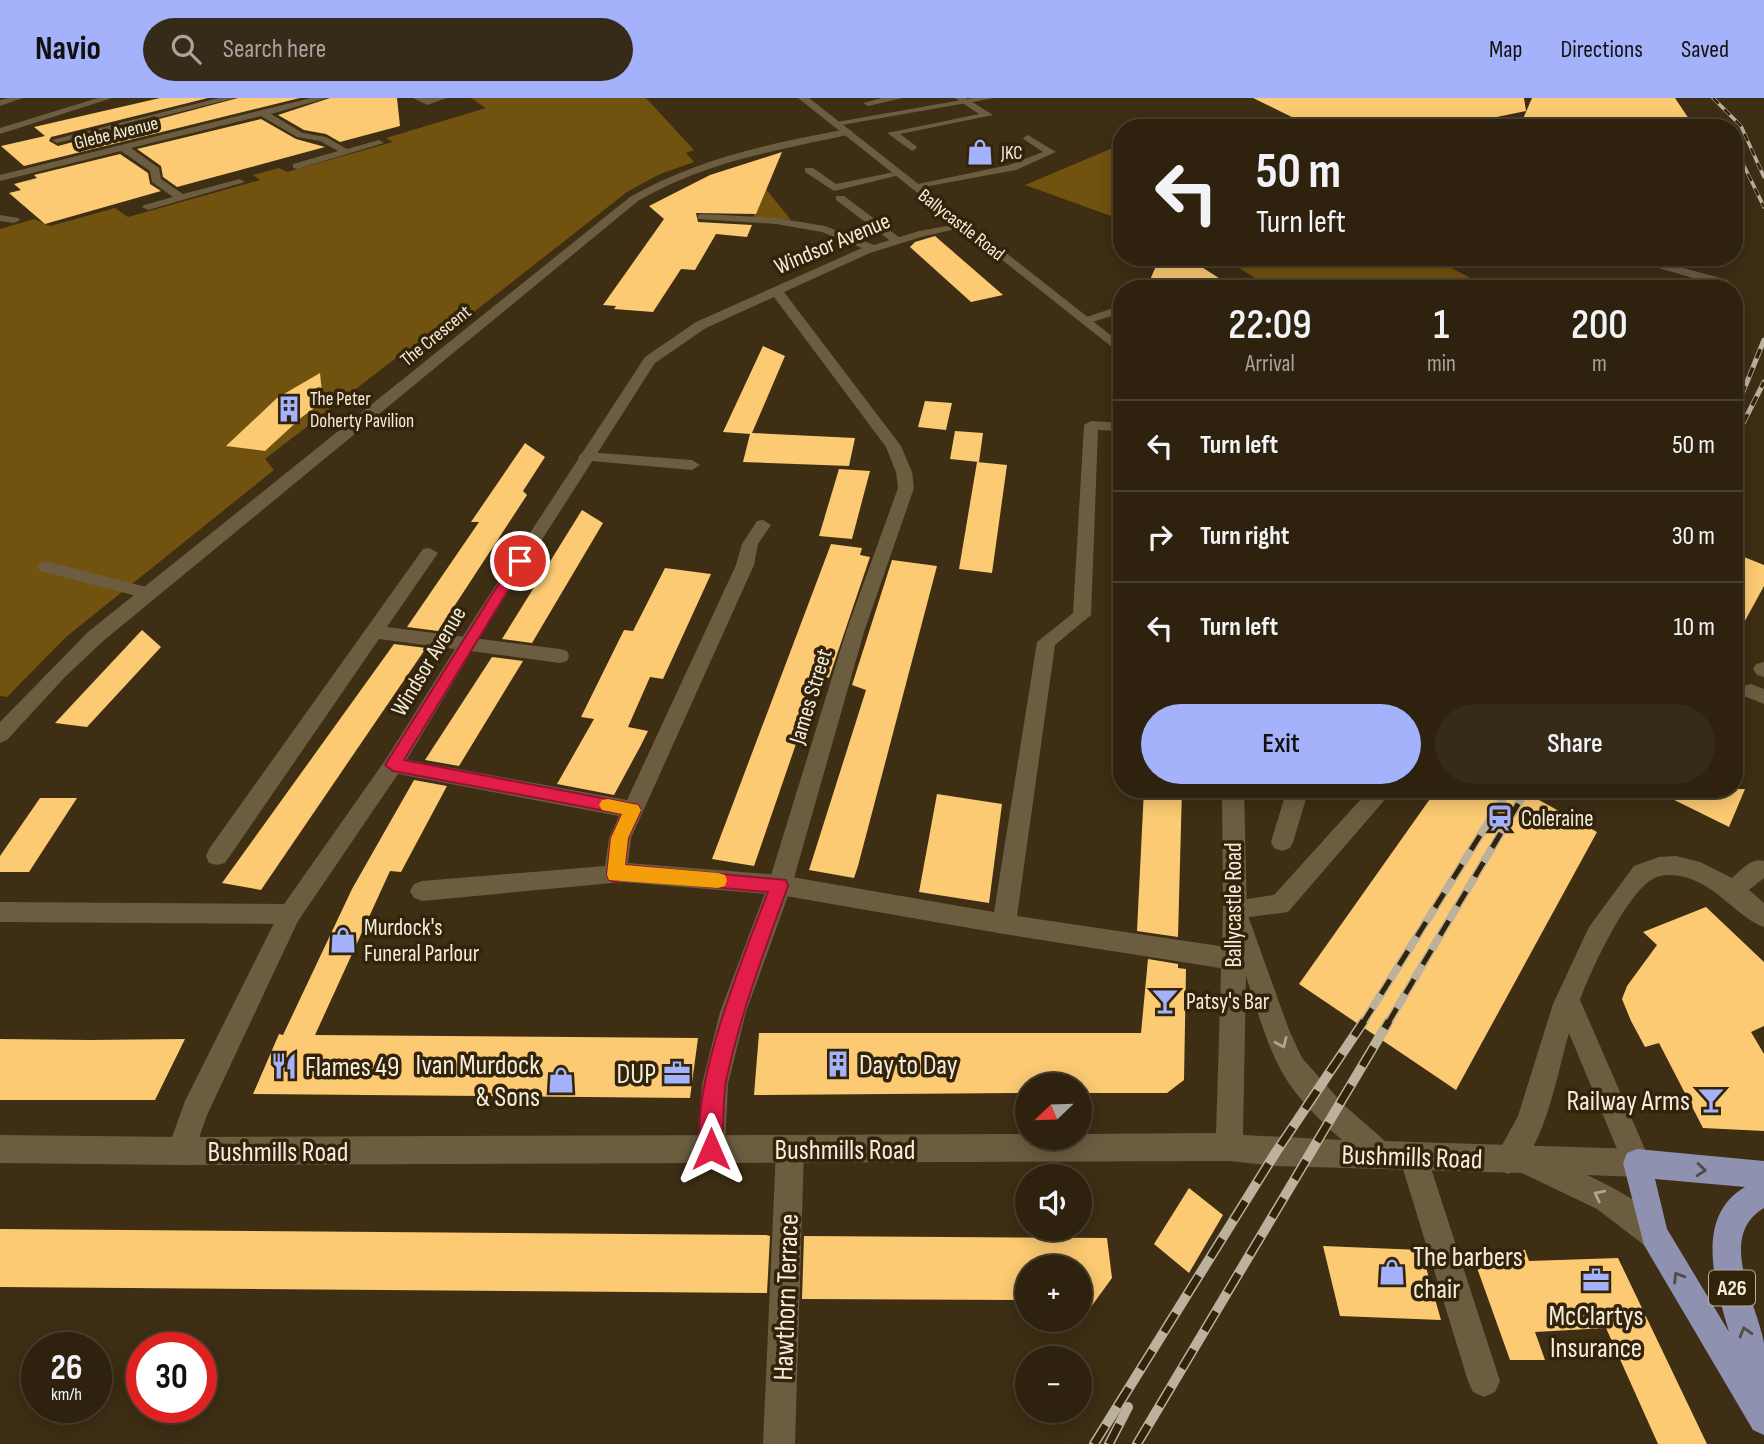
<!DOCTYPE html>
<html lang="en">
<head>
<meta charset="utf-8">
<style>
	body { margin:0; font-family:"Sofia Sans Condensed",sans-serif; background:#362a18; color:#f1f3f6; height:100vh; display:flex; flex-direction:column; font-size:26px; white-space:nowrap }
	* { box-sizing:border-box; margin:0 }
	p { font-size:23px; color:#a7a49e }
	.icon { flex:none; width:38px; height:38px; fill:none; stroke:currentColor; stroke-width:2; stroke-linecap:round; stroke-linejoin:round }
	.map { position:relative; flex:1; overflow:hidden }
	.drawer { position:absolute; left:1113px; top:182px; width:630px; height:518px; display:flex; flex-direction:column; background:#2e220f; border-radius:28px; box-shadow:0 4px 18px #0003,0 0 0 2px #493f2f }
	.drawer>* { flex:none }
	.banner { position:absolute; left:1113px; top:21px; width:630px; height:147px; border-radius:28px; box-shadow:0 4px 18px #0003,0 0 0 2px #493f2f; background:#2e220f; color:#f1f3f6; overflow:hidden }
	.needle { width:46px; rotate:247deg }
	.tools { position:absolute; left:1015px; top:975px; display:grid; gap:14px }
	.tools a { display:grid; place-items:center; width:77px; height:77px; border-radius:50%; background:#2e220f; box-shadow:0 4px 18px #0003,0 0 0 2px #493f2f; font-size:35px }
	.speed { position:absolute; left:21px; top:1234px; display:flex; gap:14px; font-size:35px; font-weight:700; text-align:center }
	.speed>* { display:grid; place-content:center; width:91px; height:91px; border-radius:50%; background:#2e220f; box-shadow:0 4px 18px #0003,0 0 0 2px #493f2f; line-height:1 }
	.speed small { font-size:18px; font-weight:400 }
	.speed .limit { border:10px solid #d22; background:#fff; color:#111 }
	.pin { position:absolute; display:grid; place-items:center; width:60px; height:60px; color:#fff; margin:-30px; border:4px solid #fff; border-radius:50%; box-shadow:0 2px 7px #0007 }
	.me { position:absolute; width:77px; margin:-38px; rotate:0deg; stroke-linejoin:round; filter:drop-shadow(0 0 5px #0008) }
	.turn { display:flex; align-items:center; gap:24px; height:147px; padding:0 28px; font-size:32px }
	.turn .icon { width:91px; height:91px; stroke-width:2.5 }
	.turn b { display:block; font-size:49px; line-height:60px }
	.eta { display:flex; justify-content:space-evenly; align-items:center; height:119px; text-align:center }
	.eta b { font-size:42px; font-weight:600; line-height:49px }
	.primary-button { display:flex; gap:14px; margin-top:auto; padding:14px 28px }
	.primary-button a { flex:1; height:80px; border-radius:42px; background:#a4b2fc; color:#111; font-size:28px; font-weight:600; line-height:80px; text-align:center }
	.primary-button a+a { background:#362a18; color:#f1f3f6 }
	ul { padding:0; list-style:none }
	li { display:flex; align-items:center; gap:21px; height:91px; padding:0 28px; border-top:2px solid #493f2f }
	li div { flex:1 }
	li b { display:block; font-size:26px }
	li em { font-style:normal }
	header { display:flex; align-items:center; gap:42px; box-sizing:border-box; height:98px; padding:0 35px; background:#a4b2fc; color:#111 }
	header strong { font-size:33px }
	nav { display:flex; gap:38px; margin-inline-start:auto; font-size:24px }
	.search { width:490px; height:63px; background:#362a18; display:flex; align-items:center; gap:18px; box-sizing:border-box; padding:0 24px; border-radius:38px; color:#a7a49e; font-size:26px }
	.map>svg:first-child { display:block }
</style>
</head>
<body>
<header>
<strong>Navio</strong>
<div class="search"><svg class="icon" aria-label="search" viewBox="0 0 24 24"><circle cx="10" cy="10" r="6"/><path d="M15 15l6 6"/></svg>Search here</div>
<nav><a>Map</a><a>Directions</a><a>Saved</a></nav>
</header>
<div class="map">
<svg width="1764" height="1346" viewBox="0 0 1764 1346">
	<rect width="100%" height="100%" fill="#3d2e14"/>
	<g fill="#71520f">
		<path d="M471 0H646L694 52 686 55 694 64 658 77 627 94 428 250 405 253 265 361 274 372 66 539 7 599 0 598V131L34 121 50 128 115 110 128 119 260 82 253 77 279 70 287 74 393 44 386 40 486 10Z"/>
		<path d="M1122 46V122L1025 87Z"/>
		<path d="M765 90 791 122 753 120Z"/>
		<path d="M1222 159H1431L1491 191H1272Z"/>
	</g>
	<g fill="#fbca72">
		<path d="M160 0H208L51 39 49 43 58 48 238 0H300L24 68 1 48 45 38 34 29Z"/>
		<path d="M330 0H397L400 28 340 44 326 36 304 32 278 17Z"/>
		<path d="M1253 0H1524L1526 13 1443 30H1314Z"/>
		<path d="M1532 0H1675L1695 30H1519Z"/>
		<path d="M261 21 296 41 325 49 177 89 163 79 161 68 137 51Z"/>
		<path d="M782 54 756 116 696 115 698 124 752 127 747 139 716 136 695 172 681 171 653 214 614 211 616 208 603 207 664 121 649 108 710 77Z"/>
		<path d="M120 56 148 75 150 86 161 93 45 126 9 95 21 92 14 86 37 80 34 77Z"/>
		<path d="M935 138 1003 197 971 204 910 149 915 144Z"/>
		<path d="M1160 159H1186L1236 191H1146Z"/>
		<path d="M763 248 785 258 752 335 855 340 849 368 743 364 750 336 723 334Z"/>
		<path d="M320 275 323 304 302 319 265 353 226 348 277 300Z"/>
		<path d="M925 303 952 305 946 332 918 329Z"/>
		<path d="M955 333 983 335 979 364 950 361Z"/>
		<path d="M525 345 545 359 523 393 527 397 438 533 407 529 479 424H471Z"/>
		<path d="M977 364 1007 367 992 475 959 471Z"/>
		<path d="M839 371 870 373 852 441 819 438Z"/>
		<path d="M582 412 603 425 532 545 502 541Z"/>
		<path d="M831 446 862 450 860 457 870 459 829 580 820 576 754 768 712 761Z"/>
		<path d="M1734 455 1764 467V488L1734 543Z"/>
		<path d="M892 462 937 468 858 768 854 780 809 772 866 592 852 587Z"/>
		<path d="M665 470 711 476 663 581 650 579 628 629 648 633 640 649 614 697 557 686 594 621 581 619 624 532 633 533Z"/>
		<path d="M142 532 161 549 87 629 55 625Z"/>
		<path d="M394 546 426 550 261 792 222 785Z"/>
		<path d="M492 559 523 563 459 668 425 662Z"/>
		<path d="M414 682 447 688 401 774 390 773 315 937 698 940 690 1000 253 996 279 936 283 937 352 791Z"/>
		<path d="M1144 691H1182L1178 839 1137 833Z"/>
		<path d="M1437 691H1519L1597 734 1456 992 1299 886Z"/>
		<path d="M1652 691H1745L1729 729Z"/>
		<path d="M937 696 1002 706 989 805 919 794Z"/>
		<path d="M40 700H77L29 774H0V758Z"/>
		<path d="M1706 809 1764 864V928L1751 934 1764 956V1033L1703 1030 1659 945 1645 949 1631 923 1622 901 1627 888 1657 847 1643 834Z"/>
		<path d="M1148 861 1178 866V870L1186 871 1184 982 1167 995H1080V987H1027V995L754 997 759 935H1141Z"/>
		<path d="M0 941 89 942 185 941 155 1002H0Z"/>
		<path d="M1189 1090 1223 1117 1189 1175 1154 1146Z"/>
		<path d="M0 1131 766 1137 770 1138 767 1195 0 1189Z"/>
		<path d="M804 1138 1107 1140 1112 1180 1080 1224V1169H1027V1202L802 1201Z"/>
		<path d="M1323 1148 1421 1152 1441 1222 1340 1218Z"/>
		<path d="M1525 1152 1529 1163 1618 1160 1707 1346H1658L1606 1230 1535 1234 1545 1262H1510L1471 1153Z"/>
	</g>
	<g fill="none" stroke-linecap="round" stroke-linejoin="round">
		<g fill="#6c5d41" fill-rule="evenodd">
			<path d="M8 0H23L0 8V2Z"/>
			<path d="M219 0H235L57 45 52 42Z"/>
			<path d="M882 0H903L868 8 863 5Z"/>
			<path d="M955 0H966L993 17 900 36 916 48 917 50 912 53 887 35 979 16Z"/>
			<path d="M1028 37 1056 54 1016 72 913 91 908 88 1009 67 1043 54 1025 42 1023 40Z"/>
			<path d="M805 70H813L836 86 899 73 904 76 834 93 805 74Z"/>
			<path d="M836 98H844L900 140V144H892L836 102Z"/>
			<path d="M0 117 18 120 20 122 14 125 0 123Z"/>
			<path d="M1621 159H1642L1728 182 1729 191H1717V187Z"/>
			<path d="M1122 207V215L1085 226 1078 222Z"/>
			<path d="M1091 323 1122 325V333L1098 332 1091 517 1055 547 1017 818 1233 850 1242 853 1245 861 1242 869 1233 872 1004 836 780 797 623 784 422 803 414 800 410 793 414 786 422 783 605 768 609 740 619 718 393 675 386 673 383 667 386 661 393 659 627 702 736 467 742 446 757 423 763 422 771 427 758 446 754 467 631 740 628 765 780 777 994 814 1037 544 1073 515 1084 327Z"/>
			<path d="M586 354 692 362 700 367 692 372 581 362 578 359 581 356Z"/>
			<path d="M429 450 438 455 387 529 560 551 567 553 569 558 567 563 560 565 379 541 225 765 217 767 209 765 206 758 209 751 423 451Z"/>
			<path d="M46 463 154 491 157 495 148 501 40 473 37 469 40 465Z"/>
			<path d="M1764 564V579L1757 577 1753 571 1756 566Z"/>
			<path d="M1751 586 1764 591V606L1744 598 1741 593 1744 588Z"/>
			<path d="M1287 691H1309L1293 744 1290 750 1282 753 1274 750 1271 744Z"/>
			<path d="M1370 691H1394L1288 814 1235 821 1227 818 1223 811 1227 804 1274 797Z"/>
			<path d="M0 804 290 806 298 809 302 816 298 823 290 826 0 824Z"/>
			<path d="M1413 1044 1423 1048 1427 1058 1500 1283 1495 1294 1484 1299 1473 1294 1468 1283 1399 1058 1403 1048Z"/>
		</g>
		<g fill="#6c5d41" fill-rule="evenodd">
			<path d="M98 0H112L0 36V30Z"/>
			<path d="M311 0H327L271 16 303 35 326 39 347 51 379 42 384 45 297 71 293 70V66L338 53 320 43 297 39 261 18 131 50 159 70 161 81 183 96 240 81 245 84 148 112 142 109 144 107 173 99 152 84 150 73 121 53 0 83V77Z"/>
			<path d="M413 0H447L427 7Z"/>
			<path d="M973 0H995L836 28 831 25Z"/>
			<path d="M848 31 853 34 851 36C772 54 710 62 638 103L102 544 65 579 7 642 0 645V624L88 534 630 99C699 60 771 45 848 31Z"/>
			<path d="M702 116 776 120 825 128 874 147 919 133 963 125 969 128 921 139 870 155 784 194 901 348 912 374 914 390 864 534 792 787 746 914 728 986 725 1051 721 1061 711 1065 701 1061 697 1051 702 986 720 914 768 787 846 534 898 390 896 374 886 349 774 199 706 230 655 265 488 526 400 673 298 823 207 1017 191 1063 181 1067 171 1063 167 1053 185 1003 282 809 386 661 475 519 645 259 696 224 862 150 822 134 776 126 698 121V117Z"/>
			<path d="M1676 758 1700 764 1732 780C1741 772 1752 759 1764 763V780L1749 792 1764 805V829C1740 820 1722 795 1698 784 1685 778 1664 773 1651 782 1625 799 1591 872 1580 902L1651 1065 1647 1075 1637 1079 1627 1075 1569 935C1558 970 1544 1061 1508 1076L1498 1072 1494 1062 1518 1018 1553 906 1589 829 1634 768 1659 759Z"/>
			<path d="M790 1037 800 1041 804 1051 795 1346H763L776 1051 780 1041Z"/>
		</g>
		<g fill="#6c5d41" fill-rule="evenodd">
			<path d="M798 0H809L1122 246V257Z"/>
			<path d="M1222 691H1244L1247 815 1289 932 1302 960 1344 1007 1385 1043 1637 1051 1647 1055 1651 1065 1647 1075 1637 1079 1587 1077C1612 1089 1658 1111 1669 1137L1664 1147 1654 1152 1644 1147 1597 1111 1522 1075 1276 1068 1229 1063 181 1067 0 1065V1037L181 1039 1027 1036V1040H1080V1036L1216 1035 1223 811ZM1246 878C1257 911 1266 946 1283 976 1297 1000 1321 1024 1342 1042L1243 1037Z"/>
		</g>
		<path fill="#8f91b0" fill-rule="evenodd" d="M1637 1051 1764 1063V1110C1716 1138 1757 1205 1764 1245 1764 1272 1764 1309 1764 1337L1753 1332 1644 1147 1623 1065 1627 1055ZM1655 1081 1745 1089C1693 1119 1716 1189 1729 1234L1667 1131Z"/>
		<g stroke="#bbb19d" stroke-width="3.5">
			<g id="rail-far3">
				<path d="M1713 0 1741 28 1764 79"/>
				<path d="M1734 47 1764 109"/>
			</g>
		</g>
		<g stroke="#bbb19d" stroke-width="5">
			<g id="rail-far2">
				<path d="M1734 316 1764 242"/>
				<path d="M1734 343 1764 284"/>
			</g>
		</g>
		<g stroke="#bbb19d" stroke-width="8">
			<g id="rail-far1">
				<path d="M1363 925 1509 691"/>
				<path d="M1388 925 1527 691"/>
			</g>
		</g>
		<g stroke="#bbb19d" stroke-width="10">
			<g id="rail">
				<path d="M1094 1346 1276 1054 1364 923"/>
				<path d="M1109 1346 1128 1309"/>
				<path d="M1137 1346 1389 923"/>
			</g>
		</g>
		<use href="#rail-far3" stroke="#32240a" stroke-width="2.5" stroke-dasharray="8" stroke-linecap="butt"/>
		<use href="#rail-far2" stroke="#32240a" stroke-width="3.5" stroke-dasharray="10" stroke-linecap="butt"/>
		<use href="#rail-far1" stroke="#32240a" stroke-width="5" stroke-dasharray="17" stroke-linecap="butt"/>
		<use href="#rail" stroke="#32240a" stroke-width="7" stroke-dasharray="22" stroke-linecap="butt"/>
	</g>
	<defs><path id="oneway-chevron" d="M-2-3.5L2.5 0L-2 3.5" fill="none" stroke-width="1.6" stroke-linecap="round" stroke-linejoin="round" transform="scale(1.75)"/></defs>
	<g stroke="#b0a48e">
		<use href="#oneway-chevron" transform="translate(1282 945) rotate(66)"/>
		<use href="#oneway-chevron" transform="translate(1599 1097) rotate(-153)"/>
	</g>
	<g stroke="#534a44">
		<use href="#oneway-chevron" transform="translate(1701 1072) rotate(5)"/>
		<use href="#oneway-chevron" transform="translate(1678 1179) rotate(-121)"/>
		<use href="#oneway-chevron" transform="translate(1745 1234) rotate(-106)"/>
	</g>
	<path fill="#e11d48" stroke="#92132f" stroke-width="2" d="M520 459 526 463 404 662 638 707 641 712 628 740 625 767 786 782 788 788C765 852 740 916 726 984 722 1005 725 1043 719 1059L711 1062 704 1059C682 1005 747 849 768 794L622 781 615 784 609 782 607 777 611 740 622 716 393 673 385 667 515 460Z"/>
	<path fill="#f59e0b" d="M608 701 638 707 641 712 628 740 625 767 718 775 725 777 727 782 725 788 718 790 609 782 607 777 611 740 622 716 602 712 599 707 602 702Z"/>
	<defs>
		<g id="shop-bare" transform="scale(2.1)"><path d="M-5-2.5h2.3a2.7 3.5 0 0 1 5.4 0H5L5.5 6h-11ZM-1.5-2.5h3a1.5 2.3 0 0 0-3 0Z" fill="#a4b2fc" stroke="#32240a" stroke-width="2.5" paint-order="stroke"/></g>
		<g id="building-bare" transform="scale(2.1)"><path d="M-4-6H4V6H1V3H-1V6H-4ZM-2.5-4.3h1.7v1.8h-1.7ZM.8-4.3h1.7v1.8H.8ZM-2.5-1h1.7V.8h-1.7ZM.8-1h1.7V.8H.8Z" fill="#a4b2fc" stroke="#32240a" stroke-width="2.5" paint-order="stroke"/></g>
		<g id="station-bare" transform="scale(2.1)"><path d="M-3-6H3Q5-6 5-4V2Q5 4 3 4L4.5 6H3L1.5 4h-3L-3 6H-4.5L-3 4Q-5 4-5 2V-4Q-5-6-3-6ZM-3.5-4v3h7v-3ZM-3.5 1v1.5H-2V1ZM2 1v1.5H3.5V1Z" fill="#a4b2fc" stroke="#32240a" stroke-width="2.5" paint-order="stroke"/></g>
		<g id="bar-bare" transform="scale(2.1)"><path d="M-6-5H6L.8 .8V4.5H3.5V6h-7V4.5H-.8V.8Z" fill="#a4b2fc" stroke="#32240a" stroke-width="2.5" paint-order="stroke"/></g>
		<g id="restaurant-bare" transform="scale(2.1)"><path d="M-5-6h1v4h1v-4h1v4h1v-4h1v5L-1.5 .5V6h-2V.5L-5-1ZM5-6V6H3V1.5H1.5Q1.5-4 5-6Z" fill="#a4b2fc" stroke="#32240a" stroke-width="2.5" paint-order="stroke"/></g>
		<g id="office-bare" transform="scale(2.1)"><path d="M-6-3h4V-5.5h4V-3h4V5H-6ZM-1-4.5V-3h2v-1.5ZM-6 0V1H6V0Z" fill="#a4b2fc" stroke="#32240a" stroke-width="2.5" paint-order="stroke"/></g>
	</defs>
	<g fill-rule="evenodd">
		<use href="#shop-bare" x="980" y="54"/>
		<use href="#building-bare" x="289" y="311"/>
		<use href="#station-bare" x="1500" y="720"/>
		<use href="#shop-bare" x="343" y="842"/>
		<use href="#bar-bare" x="1165" y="903"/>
		<use href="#building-bare" x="838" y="966"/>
		<use href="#restaurant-bare" x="284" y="968"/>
		<use href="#office-bare" x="677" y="975"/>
		<use href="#shop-bare" x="561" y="982"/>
		<use href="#bar-bare" x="1711" y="1002"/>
		<use href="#shop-bare" x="1392" y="1174"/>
		<use href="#office-bare" x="1596" y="1182"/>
	</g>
	<g text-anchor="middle" stroke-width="7" stroke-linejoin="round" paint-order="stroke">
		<g font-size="19" fill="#f5ecdc" stroke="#32240a">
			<text transform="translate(116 34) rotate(-14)" y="7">Glebe Avenue</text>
			<text transform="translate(962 126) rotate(38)" y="7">Ballycastle Road</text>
			<text transform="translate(435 237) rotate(-39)" y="7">The Crescent</text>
		</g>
		<g font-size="19" fill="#f5ecdc" stroke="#32240a" text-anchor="start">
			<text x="1001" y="61">JKC</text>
			<text x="310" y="307">The Peter<tspan x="310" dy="22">Doherty Pavilion</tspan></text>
		</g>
		<rect fill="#32240a" stroke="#bab09d" stroke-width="2" x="1709" y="1172.5" width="46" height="35" rx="5"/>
		<g font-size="21" font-weight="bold" fill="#f5ecdc">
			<text x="1732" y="1197">A26</text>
		</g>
		<g font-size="23" fill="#f5ecdc" stroke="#32240a">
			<text transform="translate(832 145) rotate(-23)" y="8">Windsor Avenue</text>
			<text transform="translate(428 563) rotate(-59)" y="8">Windsor Avenue</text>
			<text transform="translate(810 598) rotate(-73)" y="8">James Street</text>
			<text transform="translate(1233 807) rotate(-90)" y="8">Ballycastle Road</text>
		</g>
		<g font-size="23" fill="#f5ecdc" stroke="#32240a" text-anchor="start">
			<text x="1521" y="728">Coleraine</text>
			<text x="364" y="837">Murdock's<tspan x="364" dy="26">Funeral Parlour</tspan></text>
			<text x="1186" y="911">Patsy's Bar</text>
		</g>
		<g font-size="28" fill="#f5ecdc" stroke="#32240a" text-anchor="end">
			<text x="540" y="976">Ivan Murdock<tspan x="540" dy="32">&amp; Sons</tspan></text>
			<text x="859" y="976" text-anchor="start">Day to Day</text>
			<text x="305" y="978" text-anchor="start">Flames 49</text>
			<text x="656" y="985">DUP</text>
			<text x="1690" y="1012">Railway Arms</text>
			<text x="1413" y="1168" text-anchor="start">The barbers<tspan x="1413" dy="32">chair</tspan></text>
			<text x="1596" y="1227" text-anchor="middle">McClartys<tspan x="1596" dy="32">Insurance</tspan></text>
		</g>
		<g font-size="28" fill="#f5ecdc" stroke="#32240a">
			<text x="845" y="1061">Bushmills Road</text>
			<text x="278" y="1063">Bushmills Road</text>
			<text transform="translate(1412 1058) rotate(2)" y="10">Bushmills Road</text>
			<text transform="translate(785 1199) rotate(-88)" y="10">Hawthorn Terrace</text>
		</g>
	</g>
</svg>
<div class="tools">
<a><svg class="needle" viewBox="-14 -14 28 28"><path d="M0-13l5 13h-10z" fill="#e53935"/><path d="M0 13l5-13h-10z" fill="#a7a49e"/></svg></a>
<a><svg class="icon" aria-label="sound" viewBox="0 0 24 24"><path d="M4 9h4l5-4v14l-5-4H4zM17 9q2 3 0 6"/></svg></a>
<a>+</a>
<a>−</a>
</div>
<div class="speed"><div>26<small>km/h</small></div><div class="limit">30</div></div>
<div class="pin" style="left:520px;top:463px;background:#d93025"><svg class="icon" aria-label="arrive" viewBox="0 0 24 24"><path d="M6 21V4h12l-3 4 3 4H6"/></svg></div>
<svg class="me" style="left:711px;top:1051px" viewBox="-20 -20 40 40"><path d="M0-17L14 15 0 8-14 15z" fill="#e11d48" stroke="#fff" stroke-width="4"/></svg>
<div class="banner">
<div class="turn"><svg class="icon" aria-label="left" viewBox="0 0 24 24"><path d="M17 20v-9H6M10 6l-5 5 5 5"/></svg><div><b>50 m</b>Turn left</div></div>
</div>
<section class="drawer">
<div class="eta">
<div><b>22:09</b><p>Arrival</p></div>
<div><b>1</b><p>min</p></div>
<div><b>200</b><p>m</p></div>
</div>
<ul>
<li><svg class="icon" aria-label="left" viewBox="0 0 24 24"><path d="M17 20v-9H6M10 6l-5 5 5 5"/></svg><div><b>Turn left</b></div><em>50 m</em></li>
<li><svg class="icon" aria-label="right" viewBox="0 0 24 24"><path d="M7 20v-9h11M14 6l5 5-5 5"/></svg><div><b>Turn right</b></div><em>30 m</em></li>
<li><svg class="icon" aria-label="left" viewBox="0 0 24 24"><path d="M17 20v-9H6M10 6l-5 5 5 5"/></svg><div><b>Turn left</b></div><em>10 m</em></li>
</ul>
<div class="primary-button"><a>Exit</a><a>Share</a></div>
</section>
</div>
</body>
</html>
